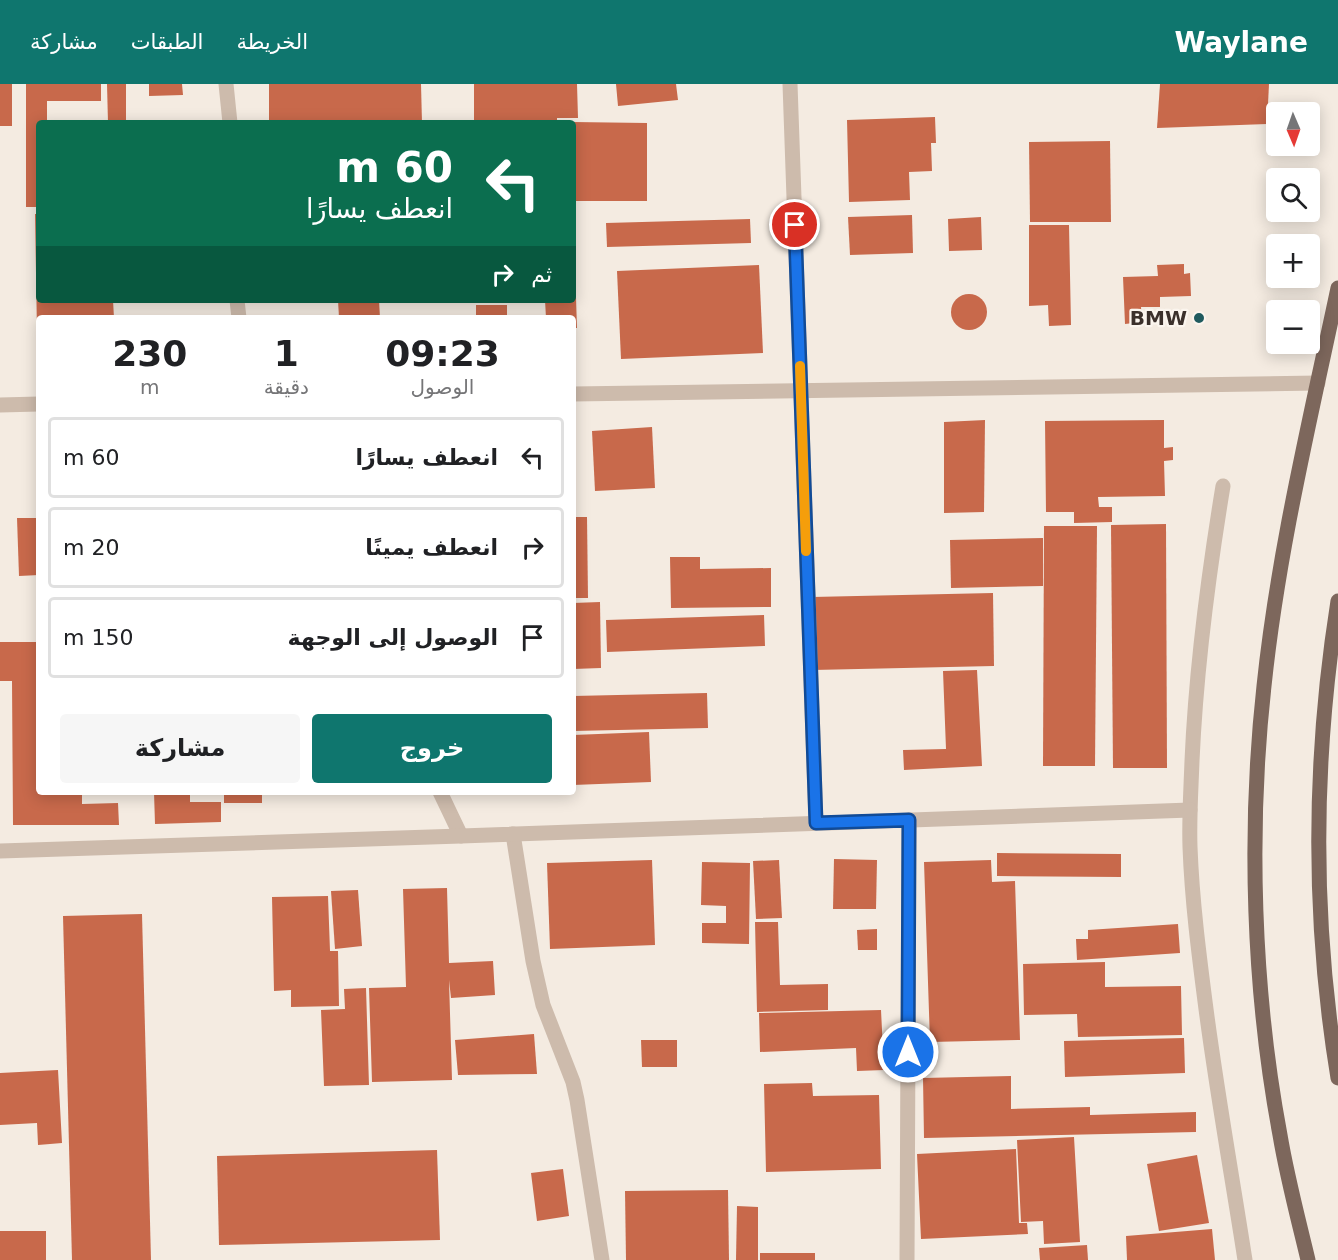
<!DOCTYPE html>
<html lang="ar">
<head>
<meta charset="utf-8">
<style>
	body { margin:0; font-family:"DejaVu Sans","Noto Naskh Arabic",sans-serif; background:#f6f6f6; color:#202124; direction:rtl; height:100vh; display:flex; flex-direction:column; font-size:22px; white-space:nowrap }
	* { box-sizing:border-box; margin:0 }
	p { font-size:20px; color:#757577 }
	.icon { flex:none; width:33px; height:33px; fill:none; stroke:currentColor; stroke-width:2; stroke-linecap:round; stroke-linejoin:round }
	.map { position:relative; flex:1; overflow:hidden; direction:ltr }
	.details { position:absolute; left:36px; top:231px; width:540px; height:480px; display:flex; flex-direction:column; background:#fff; border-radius:6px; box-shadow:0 3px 15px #0003; direction:rtl }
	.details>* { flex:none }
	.hud { position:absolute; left:36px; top:36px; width:540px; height:183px; border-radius:6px; box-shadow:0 3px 15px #0003; direction:rtl; background:#0b6e4f; color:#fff; overflow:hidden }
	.needle { width:39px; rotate:178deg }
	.fabs { position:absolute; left:1266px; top:18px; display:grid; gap:12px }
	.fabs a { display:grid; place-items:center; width:54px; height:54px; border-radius:6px; background:#fff; box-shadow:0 3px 15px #0003; font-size:30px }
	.pin { position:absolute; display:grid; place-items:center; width:51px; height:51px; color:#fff; margin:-26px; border:3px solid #fff; border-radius:50%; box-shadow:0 2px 6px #0007 }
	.me { position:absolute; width:66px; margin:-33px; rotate:0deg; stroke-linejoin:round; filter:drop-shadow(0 0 4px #0008) }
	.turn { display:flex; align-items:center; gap:21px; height:126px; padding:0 24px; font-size:27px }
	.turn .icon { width:78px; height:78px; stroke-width:2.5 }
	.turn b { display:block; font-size:42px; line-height:51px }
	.then { display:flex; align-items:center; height:57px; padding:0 24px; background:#0003; gap:12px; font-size:22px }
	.eta { display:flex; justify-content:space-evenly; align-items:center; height:102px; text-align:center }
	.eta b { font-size:36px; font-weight:600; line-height:42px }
	.button { display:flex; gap:12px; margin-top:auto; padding:12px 24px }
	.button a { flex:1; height:69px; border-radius:6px; background:#0f766e; color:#fff; font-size:24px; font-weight:600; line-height:69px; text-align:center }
	.button a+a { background:#f6f6f6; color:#202124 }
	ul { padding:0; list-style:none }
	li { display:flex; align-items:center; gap:18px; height:81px; margin:0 12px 9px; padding:0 12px; border:3px solid #e0e0e0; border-radius:6px }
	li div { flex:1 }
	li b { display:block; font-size:22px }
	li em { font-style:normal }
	header { display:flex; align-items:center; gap:36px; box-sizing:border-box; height:84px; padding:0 30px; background:#0f766e; color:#fff }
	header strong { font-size:28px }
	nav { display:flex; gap:33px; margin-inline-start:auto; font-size:21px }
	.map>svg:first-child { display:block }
</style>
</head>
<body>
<header>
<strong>Waylane</strong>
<nav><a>الخريطة</a><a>الطبقات</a><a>مشاركة</a></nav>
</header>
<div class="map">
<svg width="1338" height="1176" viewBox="0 0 1338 1176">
	<rect width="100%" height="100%" fill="#f4ebe1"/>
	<g fill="#c8694b">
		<rect x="0" y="0" width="12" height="42"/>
		<path d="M26 0H101V17H47V39H39V123H26Z"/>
		<path d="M107 0H126V39H108Z"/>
		<path d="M149 0H182L183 11 149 12Z"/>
		<path d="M269 0H421L422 39H269Z"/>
		<path d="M474 0H577L578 34H557V39H474Z"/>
		<path d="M616 0H676L678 16 618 22Z"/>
		<path d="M1160 0H1269L1267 40 1157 44Z"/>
		<path d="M935 33 936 59H931L932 87 909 88 910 116 849 118 847 36Z"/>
		<path d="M573 38 647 39V117H573Z"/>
		<path d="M1110 57 1111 138H1030L1029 58Z"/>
		<path d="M35 130H39V216H113L114 234H39V249H37Z"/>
		<path d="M912 131 913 169 850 171 848 133Z"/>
		<path d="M981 133 982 166 949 167 948 135Z"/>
		<path d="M750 135 751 159 607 163 606 139Z"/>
		<path d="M1029 141H1069L1071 241 1049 242 1048 221 1029 222Z"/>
		<path d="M1184 180V190L1190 189 1191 212 1160 213V223H1141L1142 238 1125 240 1123 193 1158 192 1157 181Z"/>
		<path d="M759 181 763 269 621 275 617 187Z"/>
		<path d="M573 183H575L577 244H573V234H546L545 216H573Z"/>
		<circle cx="969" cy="228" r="18"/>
		<path d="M338 216H379L380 234H339Z"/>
		<rect x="476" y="221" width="31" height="13"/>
		<path d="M985 336 984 428 944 429V338Z"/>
		<path d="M1164 336V364L1173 363V376L1164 377 1165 412 1098 413 1099 423H1112V438L1074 439V428H1046L1045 337Z"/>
		<path d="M652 343 655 404 595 407 592 347Z"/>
		<path d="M573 433H587L588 514H573Z"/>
		<path d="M17 434H39V491L19 492Z"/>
		<path d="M1166 440 1167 684H1113L1111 441Z"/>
		<path d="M1044 442H1097L1095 682H1043Z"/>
		<path d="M1043 454V502L951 504 950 456Z"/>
		<path d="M670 473H700V485L771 484V523L671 524Z"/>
		<path d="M993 509 994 582 813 586 812 513Z"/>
		<path d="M600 518 601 584 573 585V519Z"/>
		<path d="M764 531 765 562 607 568 606 536Z"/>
		<path d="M0 558H39V708H82V720L118 719 119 741H13L12 597H0Z"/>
		<path d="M977 586 982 682 904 686 903 666 946 665 943 587Z"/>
		<path d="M707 609 708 644 573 647V612Z"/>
		<path d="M649 648 651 698 573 701V651Z"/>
		<path d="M154 708H190V718H221V738L155 740Z"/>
		<rect x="224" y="708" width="38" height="11"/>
		<path d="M997 769 1121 770V793L997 792Z"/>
		<path d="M834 775 877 776 876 825H833Z"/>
		<path d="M652 776 655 861 550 865 547 779Z"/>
		<path d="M779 776 782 834 756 835 753 777Z"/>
		<path d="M991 776 992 798 1015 797 1020 956 930 958 924 778Z"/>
		<path d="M702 778 750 779 749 860 702 859V839H726V822L701 821Z"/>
		<path d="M447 804 449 879 493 877 495 911 451 914 449 896 452 996 372 998 369 904 406 903 403 805Z"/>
		<path d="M358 806 362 862 335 865 331 807Z"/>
		<path d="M328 812 330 867H338L339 922 291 923V906L274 907 272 813Z"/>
		<path d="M142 830 151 1176H72L63 832Z"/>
		<path d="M755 838H778L780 901 828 900V926L757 928Z"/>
		<path d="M1178 840 1180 869 1077 876 1076 855H1088V846Z"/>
		<path d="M877 845V866H858L857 846Z"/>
		<path d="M1105 878V903L1181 902 1182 951 1078 953 1077 930 1024 931 1023 880Z"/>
		<path d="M366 904 369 1001 324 1002 321 926 345 925 344 905Z"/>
		<path d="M881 926 884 986 857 987 856 964 760 968 759 929Z"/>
		<path d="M534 950 537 990 458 991 455 956Z"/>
		<path d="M1184 954 1185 989 1065 993 1064 957Z"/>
		<path d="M641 956H677V983H642Z"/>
		<path d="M58 986 62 1059 38 1061 37 1039 0 1041V989Z"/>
		<path d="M1011 992V1025L1090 1023V1031L1196 1028V1048L924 1054 923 994Z"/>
		<path d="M812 999 813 1012 879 1011 881 1085 766 1088 764 1000Z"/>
		<path d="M1074 1053 1080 1158 1044 1160 1043 1137 1021 1138 1017 1056Z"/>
		<path d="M1016 1065 1019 1139H1027L1028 1150 921 1155 917 1070Z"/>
		<path d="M437 1066 440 1156 219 1161 217 1072Z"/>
		<path d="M1197 1071 1209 1139 1159 1147 1147 1080Z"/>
		<path d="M563 1085 569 1132 537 1137 531 1089Z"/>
		<path d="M728 1106 729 1176H626L625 1107Z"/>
		<path d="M737 1122 758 1123V1176H736Z"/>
		<path d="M1212 1145 1215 1176H1127L1126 1152Z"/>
		<rect x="0" y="1147" width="46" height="29"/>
		<path d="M1087 1161 1088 1176H1040L1039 1164Z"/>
		<rect x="760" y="1169" width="55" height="7"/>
	</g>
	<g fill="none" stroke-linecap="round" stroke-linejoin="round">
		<g stroke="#cdbbac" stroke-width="15">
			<path d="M226 0 230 39"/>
			<path d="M790 0 816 739"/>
			<path d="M237 216 239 234"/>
			<path d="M573 310 1318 299"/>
			<path d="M0 321 39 320"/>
			<path d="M1223 402C1208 493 1196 585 1192 677 1191 705 1189 734 1190 763 1192 817 1199 871 1206 925 1217 1009 1232 1092 1245 1176"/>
			<path d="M440 708 461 752"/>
			<path d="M513 750 533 877 543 921 573 998 577 1016 602 1176"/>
			<path d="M0 767 461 752 1190 726"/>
			<path d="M907 1176 909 736"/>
		</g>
		<g stroke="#7d675c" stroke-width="15">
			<path d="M1338 517C1313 675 1312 836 1338 994"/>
			<path d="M1308 1176C1298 1134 1287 1093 1280 1051 1253 907 1248 747 1264 602 1278 468 1310 336 1338 204"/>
		</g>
	</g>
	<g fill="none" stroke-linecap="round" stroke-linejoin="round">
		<g stroke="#114b97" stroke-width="15">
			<path id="route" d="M795 141 816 739 909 736 908 968"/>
		</g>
		<use href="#route" stroke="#1a73e8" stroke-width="10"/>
		<path stroke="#f59e0b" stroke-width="10" d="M800 282 806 467"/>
	</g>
	<circle fill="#1f5a5e" stroke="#fbf5ee" stroke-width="2" cx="1199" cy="234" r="6"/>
	<g text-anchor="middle" stroke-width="4.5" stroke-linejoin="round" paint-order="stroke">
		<g font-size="20" font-weight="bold" fill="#3b302b" stroke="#fbf5ee" text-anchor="end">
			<text x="1187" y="241">BMW</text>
		</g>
	</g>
</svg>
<div class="fabs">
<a><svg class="needle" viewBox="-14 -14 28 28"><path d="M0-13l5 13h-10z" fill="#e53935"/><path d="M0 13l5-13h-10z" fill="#757577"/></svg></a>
<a><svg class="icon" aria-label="search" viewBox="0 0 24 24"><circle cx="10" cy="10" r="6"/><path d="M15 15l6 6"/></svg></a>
<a>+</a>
<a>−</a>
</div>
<div class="pin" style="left:795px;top:141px;background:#d93025"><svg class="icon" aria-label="arrive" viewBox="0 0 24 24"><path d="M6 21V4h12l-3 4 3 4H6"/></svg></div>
<svg class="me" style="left:908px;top:968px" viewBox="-20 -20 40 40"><circle r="17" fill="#1a73e8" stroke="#fff" stroke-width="3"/><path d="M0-11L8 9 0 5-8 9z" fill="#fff"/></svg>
<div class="hud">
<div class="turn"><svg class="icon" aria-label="left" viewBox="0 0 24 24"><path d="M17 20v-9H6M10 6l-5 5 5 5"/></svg><div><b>60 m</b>انعطف يسارًا</div></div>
<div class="then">ثم<svg class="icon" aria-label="right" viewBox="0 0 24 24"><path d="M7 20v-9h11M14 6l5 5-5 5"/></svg></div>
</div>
<section class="details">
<div class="eta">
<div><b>09:23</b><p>الوصول</p></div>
<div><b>1</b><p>دقيقة</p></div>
<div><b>230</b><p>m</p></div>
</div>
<ul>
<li><svg class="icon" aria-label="left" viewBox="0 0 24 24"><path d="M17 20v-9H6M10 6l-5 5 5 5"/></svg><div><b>انعطف يسارًا</b></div><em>60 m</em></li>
<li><svg class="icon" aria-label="right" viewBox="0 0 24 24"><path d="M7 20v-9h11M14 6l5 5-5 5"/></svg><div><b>انعطف يمينًا</b></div><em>20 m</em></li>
<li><svg class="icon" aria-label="arrive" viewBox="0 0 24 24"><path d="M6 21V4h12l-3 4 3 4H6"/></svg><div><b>الوصول إلى الوجهة</b></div><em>150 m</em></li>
</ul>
<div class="button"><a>خروج</a><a>مشاركة</a></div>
</section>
</div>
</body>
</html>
